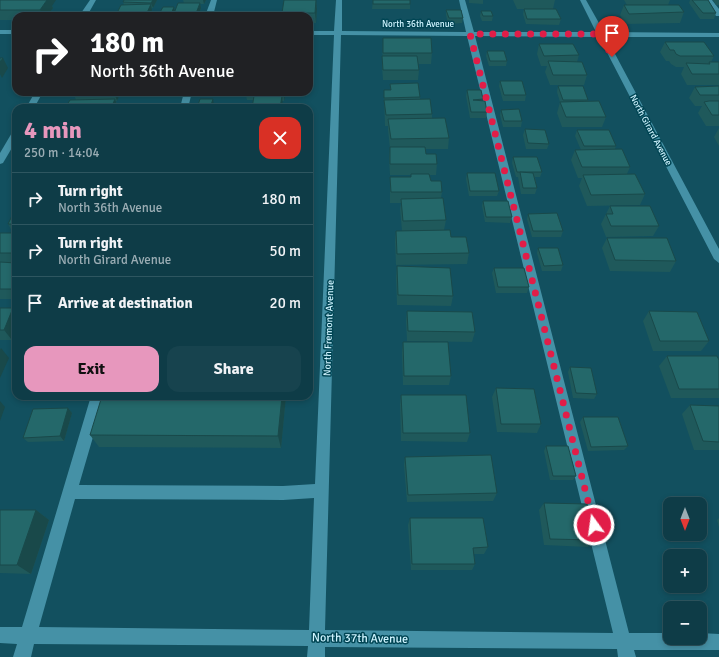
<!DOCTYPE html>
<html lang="en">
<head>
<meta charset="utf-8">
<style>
	body { margin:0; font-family:Signika,sans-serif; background:#17434e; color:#f1f3f6; height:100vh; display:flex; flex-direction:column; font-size:15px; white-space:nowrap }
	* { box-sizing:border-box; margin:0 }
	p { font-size:13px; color:#9badb4 }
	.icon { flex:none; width:22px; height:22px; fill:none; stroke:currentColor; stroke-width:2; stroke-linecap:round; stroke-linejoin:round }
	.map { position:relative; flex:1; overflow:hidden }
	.details { position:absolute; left:12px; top:104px; width:301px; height:296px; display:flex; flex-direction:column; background:#0e3c47; border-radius:12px; box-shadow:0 2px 6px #0003,0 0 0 1px #2e5660 }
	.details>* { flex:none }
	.guide { position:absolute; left:12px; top:12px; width:301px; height:84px; border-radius:12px; box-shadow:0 2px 6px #0003,0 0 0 1px #2e5660; background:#202124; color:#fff; overflow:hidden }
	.needle { width:26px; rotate:180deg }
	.fabs { position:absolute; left:663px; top:497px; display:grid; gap:8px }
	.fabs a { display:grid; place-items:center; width:44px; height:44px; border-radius:8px; background:#0e3c47; box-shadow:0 2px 6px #0003,0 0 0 1px #2e5660; font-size:20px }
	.pin { position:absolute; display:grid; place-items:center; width:34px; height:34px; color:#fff; margin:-41px -17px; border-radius:50% 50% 50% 0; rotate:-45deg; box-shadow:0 0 4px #0007 }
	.pin .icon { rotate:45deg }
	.me { position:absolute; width:44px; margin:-22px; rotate:346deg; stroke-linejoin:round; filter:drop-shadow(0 0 3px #0008) }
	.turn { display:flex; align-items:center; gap:14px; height:84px; padding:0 12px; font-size:18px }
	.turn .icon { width:52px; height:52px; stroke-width:2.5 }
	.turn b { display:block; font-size:28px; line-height:34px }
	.round { display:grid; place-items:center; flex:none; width:42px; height:42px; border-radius:12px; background:#17434e }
	.headline { display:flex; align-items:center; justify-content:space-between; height:68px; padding:0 12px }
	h1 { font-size:24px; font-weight:700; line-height:30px; color:#e797bd }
	.button { display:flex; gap:8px; margin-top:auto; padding:8px 12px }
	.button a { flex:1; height:46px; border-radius:12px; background:#e797bd; color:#111; font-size:16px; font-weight:700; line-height:46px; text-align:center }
	.button a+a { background:#17434e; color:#f1f3f6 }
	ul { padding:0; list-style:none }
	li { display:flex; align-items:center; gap:12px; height:52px; padding:0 12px; border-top:1px solid #2e5660 }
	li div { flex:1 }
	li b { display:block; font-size:15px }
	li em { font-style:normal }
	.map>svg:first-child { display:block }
</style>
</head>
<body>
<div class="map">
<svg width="719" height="657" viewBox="0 0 719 657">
	<rect width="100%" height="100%" fill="#12505f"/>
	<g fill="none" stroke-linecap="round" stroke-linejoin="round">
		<g fill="#4591a6" fill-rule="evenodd">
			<path d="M90 0H96L87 16H79Z"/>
			<path d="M211 0H217L213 16H205Z"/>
			<path d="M336 0H342V31L466 32 459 0H465L474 32H596L580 0H586L604 32 719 33V37H606L719 249V263L714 259 599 37 475 36 629 633H670V638H700V633L719 634V650H634L636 657H618L617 649 325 647V657H307L308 646 34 644 31 657H13L17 644 0 643V627H22L91 396H105L79 485 283 486 315 484 334 35H309V31H334ZM341 35 467 36 613 633 325 630ZM314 498 309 630 39 627 75 499 283 500Z"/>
			<path d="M705 0H712L719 9V16H716Z"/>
			<rect x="0" y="30" width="16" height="4"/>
			<path d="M35 92H43L34 108H26Z"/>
			<path d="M184 92H192L188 108H180Z"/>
			<path d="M16 130V141L3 163 0 164V153L13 131Z"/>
		</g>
	</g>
	<g fill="#1f595b">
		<path d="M0 0 52 6 53 8 47 16H16V20H0Z"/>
		<path d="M124 0H157L153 8H152V10L149 16H116V15L124 5 123 2Z"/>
		<path d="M183 0H206L204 4H200L201 8 198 16H160L159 14 174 7 175 11 184 3Z"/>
		<path d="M316 0 317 9 316 23H309V16H282V13Z"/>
		<path d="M373 0 410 4V9H372Z"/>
		<path d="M469 0H483V4L469 3Z"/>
		<path d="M513 0H555L553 9 561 19 559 25 526 24 523 14 524 9H517Z"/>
		<path d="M624 0H670L668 5 684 12 680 23 625 24 620 15 624 5H627Z"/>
		<path d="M690 0H708L716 13 714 19H700L689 3Z"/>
		<path d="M713 0H719V5H716Z"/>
		<path d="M446 10 463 18 462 23 448 24 446 15Z"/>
		<path d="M481 11 493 16 492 21H482L480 16Z"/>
		<path d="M383 38 432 53 431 64H418L419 70 418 80H383L382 67Z"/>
		<path d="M665 42 714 56 711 62H719V85H687L681 74 684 67H676L671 64 669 61H666L660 52Z"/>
		<path d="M539 44 579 55 577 62 587 75 584 85H550L545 72 547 66H541L537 54Z"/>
		<path d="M487 51 507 61 506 66H489L486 56Z"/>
		<path d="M500 81 526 95 525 101H503L499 86Z"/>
		<path d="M390 84 420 97V99L432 114V119L449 138 448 149H426V154L437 164 436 175H429L431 181 442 192 441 198 446 220 444 230 469 253 467 264 396 265 395 241 396 231H402L400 209 401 203H390V177H411V175H390L389 158 390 148 388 130V126H385L384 95V90H390Z"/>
		<path d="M558 86 588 100V102L606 117 602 127H562L557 113 560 102 557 92Z"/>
		<path d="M719 86V126H706L698 113 702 106H695L689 98 695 87Z"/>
		<path d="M467 90 483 99V101L487 112 486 118H470L466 96Z"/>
		<path d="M73 92H121L117 101H116L118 108 76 100Z"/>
		<path d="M239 92H286L284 101H282L283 108H252L253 100H247L246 96H240Z"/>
		<path d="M501 110 522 121 521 127H503L500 115Z"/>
		<path d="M719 128V146L714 137Z"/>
		<path d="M525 129 549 144 547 149H526L523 135Z"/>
		<path d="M577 130 616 146 615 149 630 167 627 174 645 194 640 205 587 206 579 186 582 178H578L571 160 575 150H581L575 136Z"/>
		<path d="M513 157 542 172 540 177H535L537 188 535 194H521L518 177H516L512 163Z"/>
		<path d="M467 173 499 191 497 196H469L466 179Z"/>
		<path d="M483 201 512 217 510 223 485 222 482 206Z"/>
		<path d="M610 206 659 226 653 236 606 237 601 224Z"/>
		<path d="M16 208V299H0V233H13L8 224Z"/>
		<path d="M528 214 563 231 561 237H532L527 219Z"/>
		<path d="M607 238 676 261 670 272 610 271 602 248Z"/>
		<path d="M538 248 563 265 561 271H542L537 253Z"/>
		<path d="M397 266 453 296 451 306 397 305 396 277Z"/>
		<path d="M494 268 529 287 527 293H496L492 273Z"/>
		<path d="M0 308 12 340H0Z"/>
		<path d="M407 311 475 332 472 342 407 341 406 321Z"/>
		<path d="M649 311 709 341 701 351H653L643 321Z"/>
		<path d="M403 342 451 376 449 385H403L402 352Z"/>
		<path d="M667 356 719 360V398H671L659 366Z"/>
		<path d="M570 367 597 394 594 399 573 398 568 372Z"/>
		<path d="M496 388 541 424 537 433 497 432 492 397Z"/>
		<path d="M401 395 470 433 467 442 401 441 400 404Z"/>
		<path d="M286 396 281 448 99 447 90 435Z"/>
		<path d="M690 405 719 406V450H694L682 414Z"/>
		<path d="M68 408 72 413 64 441 28 442 23 438Z"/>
		<path d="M583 417 628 446 624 450 588 451 580 422Z"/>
		<path d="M546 446 576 476 573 480H550L544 451Z"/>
		<path d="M405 457 497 493 493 501 407 502 404 465Z"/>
		<path d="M544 503 595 540 588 547 544 545 539 510Z"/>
		<path d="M0 510H36L49 520 31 574 0 573Z"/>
		<path d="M410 518 488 547 484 554H474L475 564 472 570H411L408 525Z"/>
		<path d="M719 518V527L717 520Z"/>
	</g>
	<g fill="#19494a">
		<path d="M47 0H56L52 6 53 8 47 16H43L40 10Z"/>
		<path d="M153 0H157L153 8 151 3Z"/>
		<path d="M203 0H206L204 4Z"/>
		<path d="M316 0 317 9 316 23 315 13Z"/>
		<path d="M200 3 201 8 198 16H195Z"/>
		<path d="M151 4 152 10 149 16H147L146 15Z"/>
		<path d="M174 7 175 12 174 16H171V14Z"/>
		<path d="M0 58H3L8 68 2 78 0 74Z"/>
		<path d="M114 92H121L117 101Z"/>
		<path d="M284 92H286L284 101Z"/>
		<path d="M282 96 283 108H280Z"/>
		<path d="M115 99 118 108H111Z"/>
		<path d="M213 99 214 105 213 108H210Z"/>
		<path d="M13 308 16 312V330L12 340 4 330Z"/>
		<path d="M1 348 9 358 0 378V350Z"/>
		<path d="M282 396H286L281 448 278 436Z"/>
		<path d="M0 401 5 407 0 421Z"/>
		<path d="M68 408 72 413 64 441 60 436Z"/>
		<path d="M36 510 49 520 31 574 17 565Z"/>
	</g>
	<g fill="#24686a" stroke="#19494a">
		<path d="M0 0H47L40 10H0Z"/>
		<path d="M124 0H153L151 3 123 2Z"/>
		<path d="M284 0H316L315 13H282Z"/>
		<rect x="373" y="0" width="37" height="4"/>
		<path d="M692 0H708L716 13H703Z"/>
		<path d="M178 3H200L195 16H173Z"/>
		<path d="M151 4 146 15H116L121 5Z"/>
		<path d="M624 5H679L684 12 629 14Z"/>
		<path d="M163 7H174L171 14H159Z"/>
		<path d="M524 9H556L561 19H527Z"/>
		<path d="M446 10H461L463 18H449Z"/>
		<path d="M481 11H491L493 16H483Z"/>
		<path d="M383 38H431L432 53H383Z"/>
		<path d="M665 42H704L714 56H680L676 54 674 50H670Z"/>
		<path d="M539 44H573L579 55 544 56Z"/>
		<path d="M487 51H504L507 61H490Z"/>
		<path d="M382 56H417L419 70H383Z"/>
		<path d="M0 58H3L0 62Z"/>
		<path d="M548 61 582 62 587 75H553Z"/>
		<path d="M709 62H719V74H692L686 63 710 64Z"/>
		<path d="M500 81H522L526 95H504Z"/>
		<path d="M418 83 420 97 384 98V90H391L390 84Z"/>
		<path d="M558 86H583L588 100H563Z"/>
		<path d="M719 86V95H700L695 87Z"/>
		<path d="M467 90H481L483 99 473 100 485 101 487 112H471Z"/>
		<path d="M254 96H282L280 108H252Z"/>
		<path d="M115 99 111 108H65L70 100Z"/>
		<path d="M200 99H213L210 108H197Z"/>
		<path d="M430 99 432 114 386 115 384 100Z"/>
		<path d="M599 101 606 117H566L560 102Z"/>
		<path d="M709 101H719V115H712L704 102Z"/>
		<path d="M519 109 522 121H504L501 110Z"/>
		<path d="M445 118 449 138 391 139 388 119Z"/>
		<path d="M525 129 545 130 549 144 528 143Z"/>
		<path d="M577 130H609L616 146H584Z"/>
		<path d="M390 147H425L426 154H436L437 164H390Z"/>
		<path d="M622 149 630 167H582L575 150Z"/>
		<path d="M513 157H537L542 172H517Z"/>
		<path d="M520 172 533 173 537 188H523Z"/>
		<path d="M467 173H495L499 191H470Z"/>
		<path d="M411 174H429L431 181H441L442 192H391L390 177H411Z"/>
		<path d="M635 174 645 194 591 195 583 175Z"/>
		<path d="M443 198 446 220 403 221 401 199Z"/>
		<path d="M483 201H508L512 217H486Z"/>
		<path d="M610 206H650L659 226H611L606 214H613Z"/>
		<path d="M16 208V224H8Z"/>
		<path d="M557 213 563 231H533L528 214Z"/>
		<path d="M450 230 451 237H466L469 253 397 254 396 231Z"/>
		<rect x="0" y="233" width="16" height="20"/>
		<path d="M607 238H667L676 261 615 260Z"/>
		<path d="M538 248H558L563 265 544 266Z"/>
		<path d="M0 262 16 263V289H0Z"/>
		<path d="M397 266 450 268 453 296 398 295Z"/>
		<path d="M494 268H524L529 287H498Z"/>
		<path d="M0 308H13L4 330H0Z"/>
		<path d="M407 311 472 312 475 332 408 331Z"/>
		<path d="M649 311 697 312 709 341H660Z"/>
		<path d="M403 342H448L451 376H404Z"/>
		<path d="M667 356H717L719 360V389H679Z"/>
		<path d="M570 367 591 368 597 394 576 393Z"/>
		<path d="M496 388 534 389 541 424H501Z"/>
		<path d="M401 395H466L470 433H403Z"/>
		<path d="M102 396H282L278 436 90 435Z"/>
		<path d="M690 405 719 406V442L703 441Z"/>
		<path d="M68 408 60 436 23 438 33 409Z"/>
		<path d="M583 417H618L628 446 591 447Z"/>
		<path d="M546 446H568L576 476H553Z"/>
		<path d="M491 455 497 493 408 495 405 457Z"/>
		<path d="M544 503 587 504 595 540 550 539Z"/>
		<path d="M0 510H36L17 565H0Z"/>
		<path d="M410 518H483L488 547 473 548 475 564H412Z"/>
	</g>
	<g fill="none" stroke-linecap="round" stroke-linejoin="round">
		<path stroke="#e11d48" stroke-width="7" stroke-dasharray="0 12.6" d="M594 525 470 34H601L612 57"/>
	</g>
	<g text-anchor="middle" stroke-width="3" stroke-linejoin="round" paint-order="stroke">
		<g font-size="9" fill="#cff4ff" stroke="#004554">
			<text x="418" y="27">North 36th Avenue</text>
			<text transform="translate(651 130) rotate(62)" y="3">North Girard Avenue</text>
		</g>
		<g font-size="10" fill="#cff4ff" stroke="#004554">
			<text transform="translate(328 328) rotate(-88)" y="4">North Fremont Avenue</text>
		</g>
		<g font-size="12" fill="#cff4ff" stroke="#004554">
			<text transform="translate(360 638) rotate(1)" y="4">North 37th Avenue</text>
		</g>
	</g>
</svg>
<div class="fabs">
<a><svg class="needle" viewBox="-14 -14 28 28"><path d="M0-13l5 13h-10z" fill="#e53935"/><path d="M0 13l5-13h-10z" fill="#9badb4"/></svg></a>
<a>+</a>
<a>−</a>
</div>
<div class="pin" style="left:612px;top:57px;background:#d93025"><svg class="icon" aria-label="arrive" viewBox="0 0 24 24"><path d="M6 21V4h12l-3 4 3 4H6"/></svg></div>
<svg class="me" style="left:594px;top:525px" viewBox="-20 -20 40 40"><circle r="17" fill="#e11d48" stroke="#fff" stroke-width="3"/><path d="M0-11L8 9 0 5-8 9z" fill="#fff"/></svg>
<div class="guide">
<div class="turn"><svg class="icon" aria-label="right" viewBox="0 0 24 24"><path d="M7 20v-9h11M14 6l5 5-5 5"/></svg><div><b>180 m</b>North 36th Avenue</div></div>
</div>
<section class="details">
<div class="headline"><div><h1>4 min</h1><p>250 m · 14:04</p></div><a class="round" style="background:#d93025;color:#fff"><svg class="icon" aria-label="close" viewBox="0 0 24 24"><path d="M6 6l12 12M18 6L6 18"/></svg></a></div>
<ul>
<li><svg class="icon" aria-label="right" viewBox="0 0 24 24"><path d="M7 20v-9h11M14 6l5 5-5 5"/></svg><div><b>Turn right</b><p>North 36th Avenue</p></div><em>180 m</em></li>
<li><svg class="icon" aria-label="right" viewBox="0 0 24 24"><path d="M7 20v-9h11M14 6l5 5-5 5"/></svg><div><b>Turn right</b><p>North Girard Avenue</p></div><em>50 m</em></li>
<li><svg class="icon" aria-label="arrive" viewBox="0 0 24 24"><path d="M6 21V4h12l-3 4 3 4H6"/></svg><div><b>Arrive at destination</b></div><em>20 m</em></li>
</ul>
<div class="button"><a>Exit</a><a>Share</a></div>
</section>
</div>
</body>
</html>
